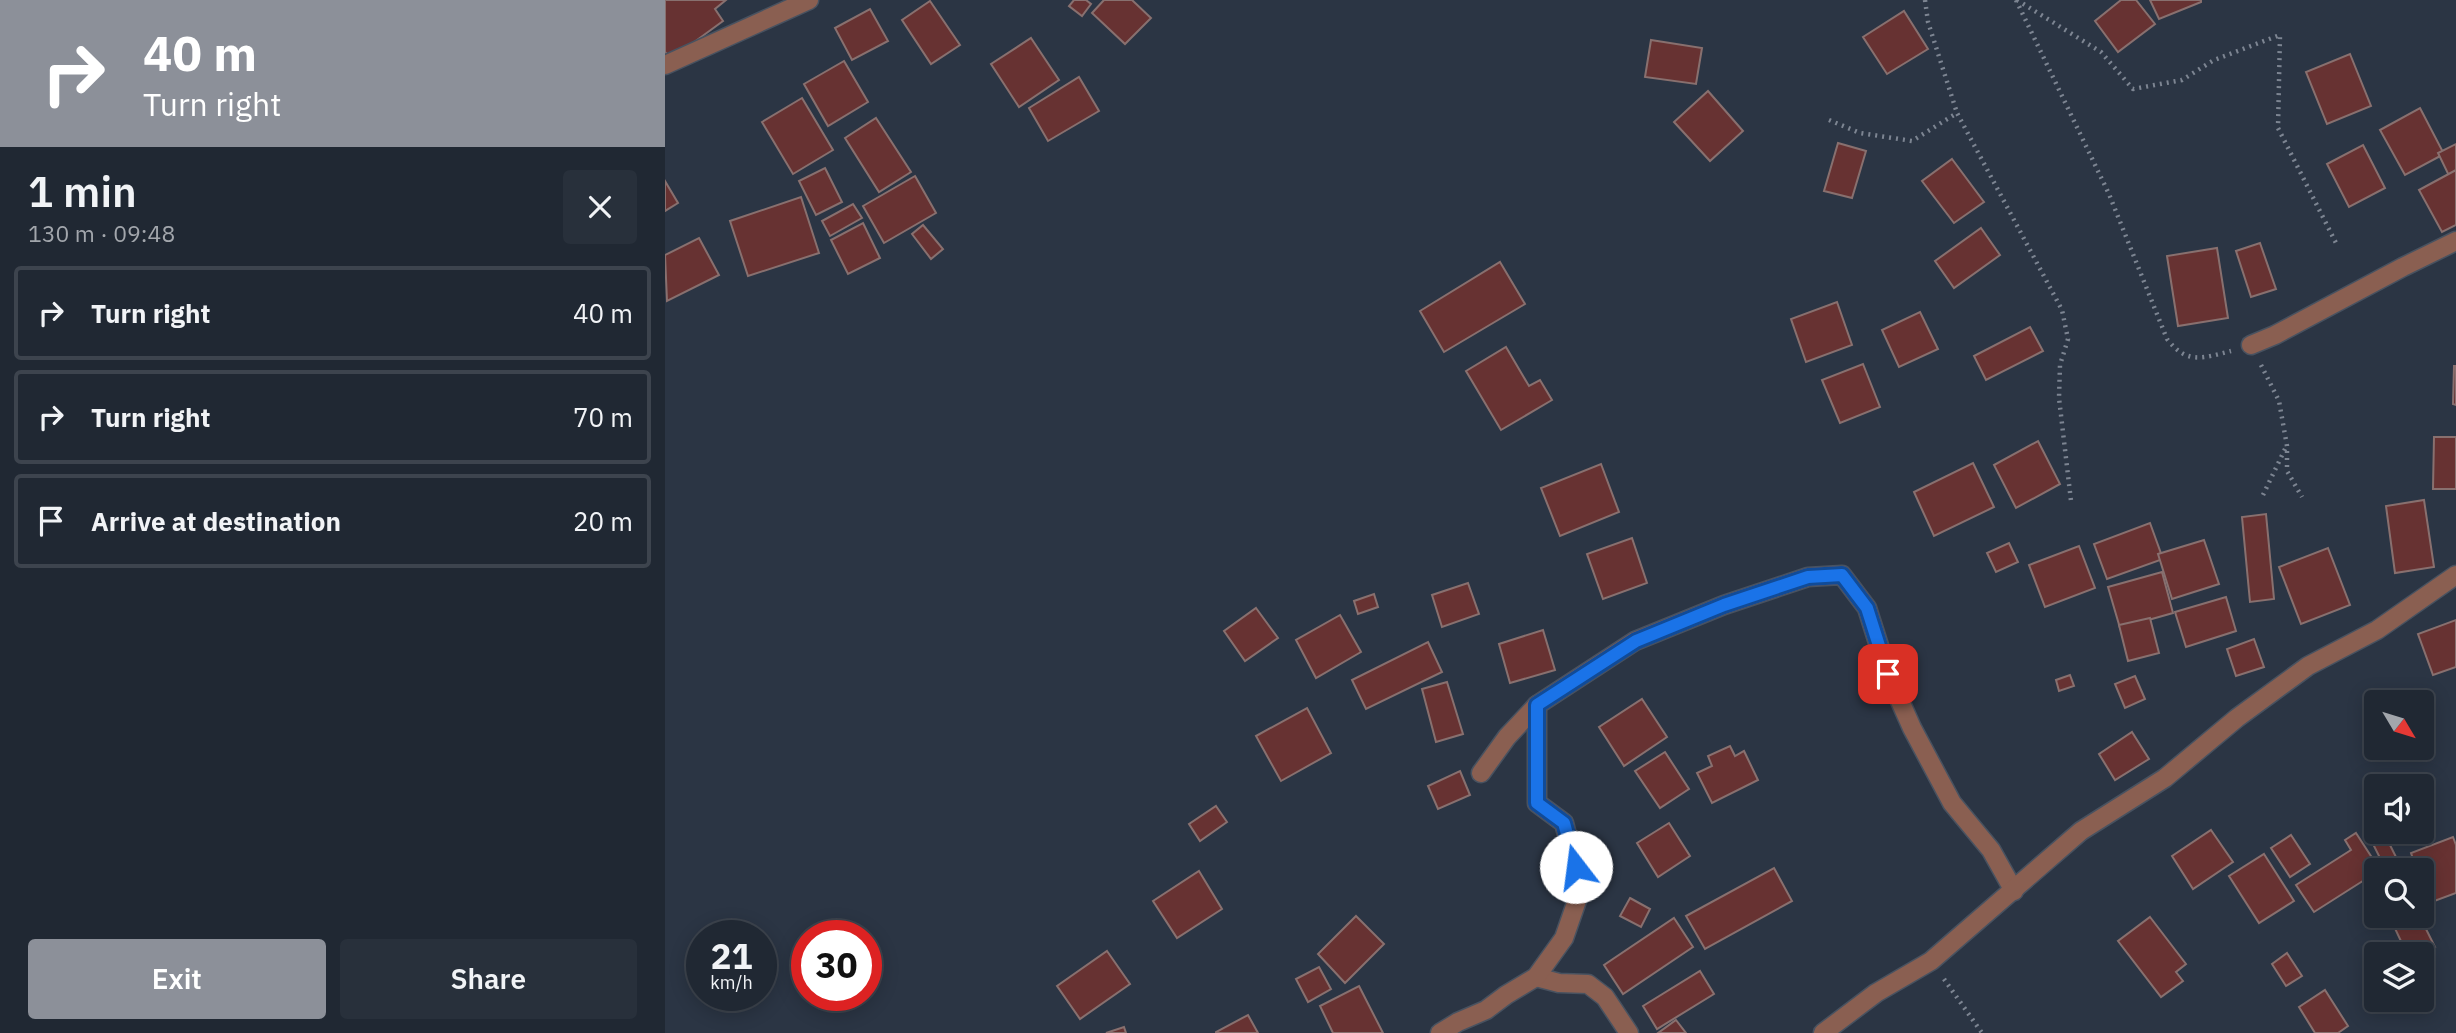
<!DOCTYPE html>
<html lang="en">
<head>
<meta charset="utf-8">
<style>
	body { margin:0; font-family:"IBM Plex Sans",sans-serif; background:#28303b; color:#f1f3f6; height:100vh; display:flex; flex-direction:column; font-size:26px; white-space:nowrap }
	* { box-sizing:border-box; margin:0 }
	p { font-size:23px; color:#a2a6ac }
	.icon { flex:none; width:38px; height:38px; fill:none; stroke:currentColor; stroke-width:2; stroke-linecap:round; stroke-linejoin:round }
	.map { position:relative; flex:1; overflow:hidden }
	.side { display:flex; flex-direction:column; background:#202833; width:665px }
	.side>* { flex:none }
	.banner { background:#8c9099; color:#fff; overflow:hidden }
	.needle { width:46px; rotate:128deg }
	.tools { position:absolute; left:1699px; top:690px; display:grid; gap:14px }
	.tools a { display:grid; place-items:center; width:70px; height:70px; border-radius:7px; background:#202833; box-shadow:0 4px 18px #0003,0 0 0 2px #3d444e; font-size:35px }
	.speed { position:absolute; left:21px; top:920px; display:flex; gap:14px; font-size:35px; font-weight:700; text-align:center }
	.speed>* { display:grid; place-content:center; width:91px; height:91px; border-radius:50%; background:#202833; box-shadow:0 4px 18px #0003,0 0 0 2px #3d444e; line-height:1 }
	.speed small { font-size:18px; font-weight:400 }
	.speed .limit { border:10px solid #d22; background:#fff; color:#111 }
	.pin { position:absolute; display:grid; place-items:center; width:60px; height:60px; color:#fff; margin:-30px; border-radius:14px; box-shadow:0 4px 10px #0006 }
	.me { position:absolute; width:77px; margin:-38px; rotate:345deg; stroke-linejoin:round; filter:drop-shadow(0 0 5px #0008) }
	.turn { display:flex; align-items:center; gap:24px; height:147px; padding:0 28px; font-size:32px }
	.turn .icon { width:91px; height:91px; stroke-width:2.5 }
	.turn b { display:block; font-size:49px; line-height:60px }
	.round { display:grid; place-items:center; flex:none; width:74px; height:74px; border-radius:7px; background:#28303b }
	.headline { display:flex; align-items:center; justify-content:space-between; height:119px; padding:0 28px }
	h1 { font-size:42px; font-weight:600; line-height:52px }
	.primary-button { display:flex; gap:14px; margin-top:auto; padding:14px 28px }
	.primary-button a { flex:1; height:80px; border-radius:7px; background:#8c9099; color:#fff; font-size:28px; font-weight:600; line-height:80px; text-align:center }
	.primary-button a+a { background:#28303b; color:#f1f3f6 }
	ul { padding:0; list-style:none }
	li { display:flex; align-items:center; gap:21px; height:94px; margin:0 14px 10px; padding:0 14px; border:4px solid #3d444e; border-radius:7px }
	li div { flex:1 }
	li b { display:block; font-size:26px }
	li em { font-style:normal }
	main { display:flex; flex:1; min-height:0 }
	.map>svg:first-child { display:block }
</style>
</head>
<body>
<main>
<section class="side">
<div class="banner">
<div class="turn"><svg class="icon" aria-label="right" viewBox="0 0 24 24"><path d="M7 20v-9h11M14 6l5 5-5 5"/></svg><div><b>40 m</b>Turn right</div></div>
</div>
<div class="headline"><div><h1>1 min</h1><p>130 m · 09:48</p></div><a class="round"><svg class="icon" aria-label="close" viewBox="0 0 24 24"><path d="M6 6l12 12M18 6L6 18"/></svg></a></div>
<ul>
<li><svg class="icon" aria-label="right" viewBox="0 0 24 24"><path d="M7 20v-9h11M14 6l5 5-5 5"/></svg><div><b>Turn right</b></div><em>40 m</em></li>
<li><svg class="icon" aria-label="right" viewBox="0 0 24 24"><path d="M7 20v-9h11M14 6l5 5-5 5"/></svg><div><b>Turn right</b></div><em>70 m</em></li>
<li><svg class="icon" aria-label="arrive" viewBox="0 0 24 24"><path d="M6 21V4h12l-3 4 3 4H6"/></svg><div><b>Arrive at destination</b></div><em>20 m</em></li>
</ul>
<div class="primary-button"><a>Exit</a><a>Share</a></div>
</section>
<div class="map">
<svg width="1791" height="1033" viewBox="0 0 1791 1033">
	<rect width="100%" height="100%" fill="#2b3544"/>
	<g fill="#673232" stroke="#88706f" stroke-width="2">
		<path d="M0 0H61L50 9 58 21 6 59 0 52Z"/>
		<path d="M409 0H421L426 4 417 16 404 6Z"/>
		<path d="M439 0H467L486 18 460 44 427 13Z"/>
		<path d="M1456 0H1471L1490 24 1453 52 1430 21Z"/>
		<path d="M1485 0H1536V2L1494 19Z"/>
		<path d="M265 1 295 45 266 64 237 20Z"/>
		<path d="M205 9 223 41 187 60 170 28Z"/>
		<path d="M1239 11 1263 49 1222 74 1198 37Z"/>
		<path d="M366 38 394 80 354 107 326 64Z"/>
		<path d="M986 40 1037 48 1031 84 980 77Z"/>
		<path d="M1685 54 1706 106 1662 124 1641 72Z"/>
		<path d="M179 61 203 102 163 126 139 84Z"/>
		<path d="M414 77 434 111 383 141 364 108Z"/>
		<path d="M1043 91 1078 131 1045 161 1009 122Z"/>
		<path d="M137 98 168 150 128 174 97 122Z"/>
		<path d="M1755 108 1779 154 1740 175 1715 130Z"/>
		<path d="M211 118 246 172 214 192 180 138Z"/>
		<path d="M1173 143 1201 151 1187 198 1159 191Z"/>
		<path d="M1791 144V190L1773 153Z"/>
		<path d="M1698 145 1720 188 1684 207 1662 164Z"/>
		<path d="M1287 159 1319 202 1289 223 1257 181Z"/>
		<path d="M160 168 177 202 151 215 134 181Z"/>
		<path d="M1791 170V225L1777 232 1754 190Z"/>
		<path d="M250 176 271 213 219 243 198 206Z"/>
		<path d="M0 181 13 203 0 211Z"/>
		<path d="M136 197 154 253 83 276 65 221Z"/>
		<path d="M188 204 197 218 165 236 157 221Z"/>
		<path d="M198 223 215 258 183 274 166 240Z"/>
		<path d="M258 225 278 249 266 259 247 234Z"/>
		<path d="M1316 228 1335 255 1289 288 1270 261Z"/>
		<path d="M34 238 54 275 2 301 0 255Z"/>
		<path d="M1595 243 1611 289 1586 297 1571 251Z"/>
		<path d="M1552 248 1563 318 1513 326 1502 256Z"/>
		<path d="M835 262 860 304 779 352 755 311Z"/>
		<path d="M1172 302 1187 345 1141 362 1126 319Z"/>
		<path d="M1255 312 1273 349 1234 367 1217 330Z"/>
		<path d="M1365 327 1378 351 1321 380 1309 356Z"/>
		<path d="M841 347 864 386 875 380 887 400 836 430 801 371Z"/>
		<path d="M1198 364 1215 407 1175 423 1157 380Z"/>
		<path d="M1789 366H1791V405L1788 404Z"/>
		<path d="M1769 437H1791V489H1768Z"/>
		<path d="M1373 441 1395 484 1351 508 1329 465Z"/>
		<path d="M1308 463 1329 507 1269 536 1249 492Z"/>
		<path d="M936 464 954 512 895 536 876 488Z"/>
		<path d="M1759 500 1769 567 1730 573 1721 506Z"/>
		<path d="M1601 514 1609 599 1585 602 1577 517Z"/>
		<path d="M1485 523 1498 559 1442 579 1429 544Z"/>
		<path d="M967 538 982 583 938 599 922 554Z"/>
		<path d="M1539 540 1554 584 1507 599 1493 554Z"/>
		<path d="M1344 543 1353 562 1331 572 1322 553Z"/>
		<path d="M1414 546 1430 588 1380 607 1364 565Z"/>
		<path d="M1663 548 1685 605 1636 624 1614 567Z"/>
		<path d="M1497 572 1508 613 1455 628 1443 587Z"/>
		<path d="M803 583 814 614 777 627 767 595Z"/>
		<path d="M709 594 713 607 693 614 689 601Z"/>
		<path d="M1561 597 1571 631 1521 647 1510 612Z"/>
		<path d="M591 608 613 638 580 661 559 631Z"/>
		<path d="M675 615 696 652 651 678 631 640Z"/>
		<path d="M1485 618 1494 653 1463 661 1454 625Z"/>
		<path d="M1791 620V667L1768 675 1753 634Z"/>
		<path d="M878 630 890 670 845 683 834 644Z"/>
		<path d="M1589 639 1599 667 1571 676 1562 649Z"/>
		<path d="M763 642 777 672 701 709 687 680Z"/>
		<path d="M1405 675 1409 686 1394 691 1391 680Z"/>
		<path d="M1470 676 1480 699 1460 708 1450 684Z"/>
		<path d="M782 682 798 734 771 742 757 689Z"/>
		<path d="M977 699 1002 737 959 766 934 727Z"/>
		<path d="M642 708 666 753 616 781 591 736Z"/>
		<path d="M1467 732 1484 759 1450 780 1434 754Z"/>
		<path d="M1065 746 1070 756 1079 751 1093 780 1047 803 1032 773 1047 766 1043 756Z"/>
		<path d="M1000 752 1024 789 995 808 970 771Z"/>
		<path d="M795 771 805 795 773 809 763 786Z"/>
		<path d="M551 806 562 822 535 841 524 824Z"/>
		<path d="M1004 823 1025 856 993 877 972 843Z"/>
		<path d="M1546 830 1568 862 1528 889 1507 856Z"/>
		<path d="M1691 833 1715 870 1649 912 1631 885 1686 850 1680 840Z"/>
		<path d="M1626 835 1645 864 1625 877 1606 848Z"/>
		<path d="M1721 837 1733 861 1720 868 1708 844Z"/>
		<path d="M1788 837 1791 845V893L1764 903 1757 884V870H1752L1746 853Z"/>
		<path d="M1599 854 1629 901 1594 923 1564 876Z"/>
		<path d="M1109 868 1127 901 1040 949 1021 916Z"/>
		<path d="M534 871 557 909 512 938 488 901Z"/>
		<path d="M965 898 985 909 976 927 955 916Z"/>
		<path d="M1736 915H1754L1770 947 1756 954H1742L1726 920Z"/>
		<path d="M691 916 719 944 680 983 653 954Z"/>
		<path d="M1485 917 1521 964 1511 972 1518 981 1496 997 1453 941Z"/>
		<path d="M1009 918 1028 947 958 994 939 965Z"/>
		<path d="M442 951 465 984 415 1019 392 986Z"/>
		<path d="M1622 953 1637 976 1621 986 1607 964Z"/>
		<path d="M654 967 666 989 643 1002 631 979Z"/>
		<path d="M1035 971 1049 994 992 1029 978 1006Z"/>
		<path d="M694 986 718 1033H668L655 1006Z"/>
		<path d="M1660 990 1683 1026 1673 1033H1650L1634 1007Z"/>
		<path d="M583 1015 593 1033H551V1032Z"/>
		<path d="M1011 1020 1021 1033H993Z"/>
		<path d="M459 1027 461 1033H441Z"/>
	</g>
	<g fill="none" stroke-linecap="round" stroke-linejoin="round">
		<g stroke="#485260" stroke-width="21">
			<g id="minor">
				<path d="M0 65 144 0"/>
				<path d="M1586 345 1610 335 1738 267 1791 241"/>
				<path d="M816 773 842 737 872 705"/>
				<path d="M871 977 894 983 923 984 940 997 964 1033"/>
				<path d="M775 1033 793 1022 821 1010 841 995 871 977 899 938 916 889 899 823 872 803V705L970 641 1059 605 1143 577 1177 575 1202 608 1223 674 1247 728 1287 803 1326 850 1349 891"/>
				<path d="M1158 1033 1211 993 1266 961 1416 831 1500 778 1572 718 1643 666 1712 630 1791 575"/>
			</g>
		</g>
		<g stroke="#7d8592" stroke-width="4.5" stroke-dasharray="2 5" stroke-linecap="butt">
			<path d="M1260 0 1263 22 1292 113"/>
			<path d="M1351 0 1444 194 1502 339C1522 365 1538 358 1566 351"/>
			<path d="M1352 0 1436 52 1468 89 1517 80 1549 60 1615 35 1613 128 1672 245"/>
			<path d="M1164 120 1195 133 1247 141 1292 113 1397 310 1403 339 1395 365 1394 398 1406 501"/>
			<path d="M1596 365 1614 401 1622 446V471L1637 497"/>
			<path d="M1598 495 1621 447"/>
			<path d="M1279 979 1317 1033"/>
		</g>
		<use href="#minor" stroke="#8a5f51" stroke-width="18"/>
	</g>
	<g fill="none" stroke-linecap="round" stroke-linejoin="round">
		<g stroke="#114b97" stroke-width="18">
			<path id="route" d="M911 867 899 823 872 803V705L971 641 1059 605 1143 577 1177 575 1202 608 1223 674"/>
		</g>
		<use href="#route" stroke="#1a73e8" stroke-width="12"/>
	</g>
</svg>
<div class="tools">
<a><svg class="needle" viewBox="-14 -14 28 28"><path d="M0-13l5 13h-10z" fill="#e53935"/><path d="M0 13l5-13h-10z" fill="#a2a6ac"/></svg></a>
<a><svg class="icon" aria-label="sound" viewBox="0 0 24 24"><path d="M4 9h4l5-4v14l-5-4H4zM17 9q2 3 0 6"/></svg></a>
<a><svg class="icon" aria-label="search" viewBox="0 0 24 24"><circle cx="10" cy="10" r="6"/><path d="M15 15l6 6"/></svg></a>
<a><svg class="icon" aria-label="layers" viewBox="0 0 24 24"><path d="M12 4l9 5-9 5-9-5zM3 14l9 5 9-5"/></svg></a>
</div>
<div class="speed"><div>21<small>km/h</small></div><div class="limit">30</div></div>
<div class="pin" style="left:1223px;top:674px;background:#d93025"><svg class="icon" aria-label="arrive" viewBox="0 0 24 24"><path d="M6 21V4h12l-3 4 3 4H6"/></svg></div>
<svg class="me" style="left:911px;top:867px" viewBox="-20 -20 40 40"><circle r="19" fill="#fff"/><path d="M0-13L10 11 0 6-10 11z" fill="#1a73e8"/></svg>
</div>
</main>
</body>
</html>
